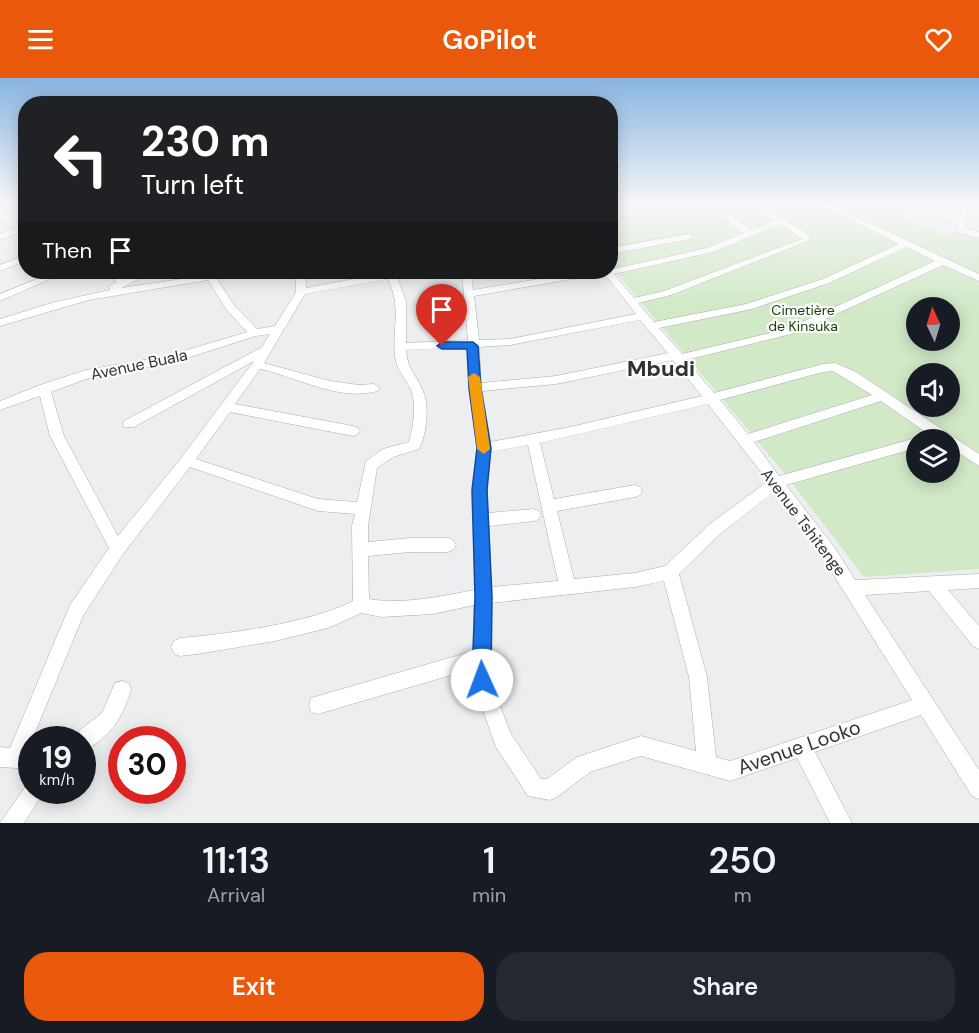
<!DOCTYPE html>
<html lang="en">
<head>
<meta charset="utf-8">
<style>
	body { margin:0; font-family:"DM Sans",sans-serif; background:#242831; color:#f1f3f6; height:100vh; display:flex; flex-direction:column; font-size:22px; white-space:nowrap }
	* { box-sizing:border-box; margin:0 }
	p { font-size:20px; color:#9ea1a6 }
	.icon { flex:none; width:33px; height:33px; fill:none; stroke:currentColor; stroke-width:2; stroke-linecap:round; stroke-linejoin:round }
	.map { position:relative; height:745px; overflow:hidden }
	.drawer { display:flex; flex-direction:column; background:#171b24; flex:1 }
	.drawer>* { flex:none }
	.banner { position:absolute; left:18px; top:18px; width:600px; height:183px; border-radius:24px; box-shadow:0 3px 15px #0003; background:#202124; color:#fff; overflow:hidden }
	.needle { width:39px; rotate:356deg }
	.controls { position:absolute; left:906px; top:219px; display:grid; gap:12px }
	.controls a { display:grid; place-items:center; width:54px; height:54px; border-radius:50%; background:#171b24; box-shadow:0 3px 15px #0003; font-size:30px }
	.speed { position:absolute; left:18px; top:648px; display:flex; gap:12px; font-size:30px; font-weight:700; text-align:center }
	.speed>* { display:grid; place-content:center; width:78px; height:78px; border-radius:50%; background:#171b24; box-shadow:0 3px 15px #0003; line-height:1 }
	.speed small { font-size:15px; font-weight:400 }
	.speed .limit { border:9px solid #d22; background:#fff; color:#111 }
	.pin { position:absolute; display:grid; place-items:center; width:51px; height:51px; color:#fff; margin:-62px -26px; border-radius:50% 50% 50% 0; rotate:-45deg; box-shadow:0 0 6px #0007 }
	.pin .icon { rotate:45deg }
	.me { position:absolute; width:66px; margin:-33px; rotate:358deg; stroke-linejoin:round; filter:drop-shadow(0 0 4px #0008) }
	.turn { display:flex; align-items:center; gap:21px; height:126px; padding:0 24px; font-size:27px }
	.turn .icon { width:78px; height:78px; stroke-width:2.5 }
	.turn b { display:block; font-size:42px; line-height:51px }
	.then { display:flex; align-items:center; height:57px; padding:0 24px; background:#0003; gap:12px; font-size:22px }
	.eta { display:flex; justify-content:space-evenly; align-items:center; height:102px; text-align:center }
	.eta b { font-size:36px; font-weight:600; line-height:42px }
	.action { display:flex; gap:12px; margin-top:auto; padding:12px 24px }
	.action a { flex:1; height:69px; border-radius:24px; background:#ea580c; color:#fff; font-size:24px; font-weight:600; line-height:69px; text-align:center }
	.action a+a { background:#242831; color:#f1f3f6 }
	header { display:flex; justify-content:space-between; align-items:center; height:78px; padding:0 24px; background:#ea580c; color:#fff; font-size:27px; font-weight:600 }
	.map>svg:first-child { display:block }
</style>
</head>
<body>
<header><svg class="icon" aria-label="menu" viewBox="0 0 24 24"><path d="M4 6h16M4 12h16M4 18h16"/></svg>GoPilot<svg class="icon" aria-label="heart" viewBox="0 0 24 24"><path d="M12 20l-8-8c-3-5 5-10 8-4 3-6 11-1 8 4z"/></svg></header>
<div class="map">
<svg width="979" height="745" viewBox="0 0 979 745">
	<rect width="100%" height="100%" fill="#edeeef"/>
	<path fill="#d2e9c7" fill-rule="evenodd" d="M696 125H913L923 130 900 138 945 158 958 153 979 158V491L864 499 785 396 611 188V138ZM916 230H950V262H916ZM916 296H950V328H916ZM916 362H950V394H916Z"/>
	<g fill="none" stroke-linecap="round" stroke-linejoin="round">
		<g stroke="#abacad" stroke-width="1">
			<g id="minor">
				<path d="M16 125H26V127L2 136 26 146V152L0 162V156L18 149 0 141V131Z"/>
				<path d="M650 125H670L610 136V131Z"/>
				<path d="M748 125H758L809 157 810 162 671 217 638 225 654 244 746 226 823 201 899 166 816 125H827L979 196V203L943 187 795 255 686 282 714 315 823 286 835 285 856 294 979 376V388L950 369V362H937L881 323 754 364 779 398 916 360 921 361 916 362V370L786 407 835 470 855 502 979 496V510L948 512 979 548V571L973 568 929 513 865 517 979 692V721L972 718 921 637 815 674 852 745H830L797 680 730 703 641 678 590 694 557 719 550 722 528 718 496 669 472 602V591L318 636 311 634 309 627 311 620 318 618 473 573 474 527 433 536 381 539 362 535 328 550 275 563 197 576 180 578 174 575 171 569 174 563 180 560C229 556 310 545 353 523L352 448 355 436 318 433 190 389 123 476 83 538 32 662 29 671H32V691L0 689V669L10 670 70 527 109 470 50 358 40 318 0 332V323L40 307 86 292 167 278 247 254 226 231 208 202 89 222 0 248V241L55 224 110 212 109 208 117 204 103 194H113L125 201 140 194H152L121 210 228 194H248L244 197 217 201 234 227 257 251 275 248 296 214V194H305L306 210 391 194H413L412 196 397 199 406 223V265L468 262 462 194H471L473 212 581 194H599L595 197 474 218 479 262 510 261 636 236 603 194H610V192L707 170 744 155 724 140V136H730L751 152 774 143ZM780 146 802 161 664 213 634 220 614 196 713 174ZM906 169 935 183 787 251 682 276 659 250 752 231 829 205ZM388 201C402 230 392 250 395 279 397 293 406 300 411 312 417 327 413 349 409 364L383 371 366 383 357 424 318 421 196 381 230 334 353 358 358 356 360 353 358 350 353 348 235 326 260 291C298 299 338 324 378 313L380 310 374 306 359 307 330 303 264 285 305 216ZM640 242 668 275 556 298 481 305 479 269 510 267ZM270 256 262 269 124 343 123 346 124 349H134L254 283 182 379 118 458 64 358 51 314 92 299 168 286 256 258ZM468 269 469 310 477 370 473 412 475 512C441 518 403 527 369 521L368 478 410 474H448L453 472 456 467 453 462 448 460H410L368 464V448L377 390 393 379 419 371C427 355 430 327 422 311 415 294 408 293 406 272ZM673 282 702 318 570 349 490 364 482 313 556 306ZM833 293 872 317 748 356 720 322 823 294ZM708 326 768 403 710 446 665 488 635 495 574 501 557 433 635 419 640 417 642 413 640 409 635 407 554 421 540 365ZM528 367 558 503 491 509 489 448 534 443 539 441 541 437 539 433 534 431 488 435 487 412 490 374ZM775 413 823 480 912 622 730 683 716 679 707 599 679 496 720 456ZM664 503 689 599 696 673 641 658 577 679 547 701H541L511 656 490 602 491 525 635 509Z"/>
				<path d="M913 125H925L958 138 965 125H973L964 142 965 150 979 154V160L958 154 956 143Z"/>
				<path d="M688 156 691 157V161L610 176V170Z"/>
				<path d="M26 177V183L0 193V187Z"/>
				<path d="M54 194H66L0 223V216Z"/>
				<path d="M122 603 129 605 131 612C123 639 110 661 82 673V662H73L75 656 102 635 115 605Z"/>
				<path d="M32 703V712H45L24 745H0L28 705Z"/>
			</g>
		</g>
		<use href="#minor" fill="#fff" fill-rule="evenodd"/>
	</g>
	<linearGradient id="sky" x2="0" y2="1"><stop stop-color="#88b4e1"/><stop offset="0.55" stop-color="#f7f7f8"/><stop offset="1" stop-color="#f7f7f8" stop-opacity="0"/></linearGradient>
	<rect width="979" height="229" fill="url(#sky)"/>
	<path fill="#1a73e8" stroke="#114b97" stroke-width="1.5" d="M473 264 478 268 481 310 491 370 487 412 492 518 491 602 488 608 482 611 475 608 472 602 475 518 472 412 477 370 469 310 467 271H442L437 268 442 264Z"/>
	<path fill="#f59e0b" d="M474 295 480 299 490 371 484 376 477 371 468 299Z"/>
	<g text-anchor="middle" stroke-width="4.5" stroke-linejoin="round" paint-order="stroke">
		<g font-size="14" fill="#1d3d04" stroke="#fafbfd">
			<text x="803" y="237">Cimetière<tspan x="803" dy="16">de Kinsuka</tspan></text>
		</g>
		<g font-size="16" fill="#323233" stroke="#fafbfd">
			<text transform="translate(139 286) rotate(-12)" y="6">Avenue Buala</text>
			<text transform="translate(804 444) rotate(53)" y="6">Avenue Tshitenge</text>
		</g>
		<g font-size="20" fill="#323233" stroke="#fafbfd">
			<text transform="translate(799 669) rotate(-19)" y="7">Avenue Looko</text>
		</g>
		<g font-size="22" font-weight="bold" fill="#323233" stroke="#fafbfd">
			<text x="661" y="298">Mbudi</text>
		</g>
	</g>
</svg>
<div class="controls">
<a><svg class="needle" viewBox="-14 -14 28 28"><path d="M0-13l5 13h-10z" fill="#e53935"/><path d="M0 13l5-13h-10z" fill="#9ea1a6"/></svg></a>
<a><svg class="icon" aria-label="sound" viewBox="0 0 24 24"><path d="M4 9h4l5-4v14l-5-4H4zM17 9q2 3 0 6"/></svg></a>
<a><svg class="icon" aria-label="layers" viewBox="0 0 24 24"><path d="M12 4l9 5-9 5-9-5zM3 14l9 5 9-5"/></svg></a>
</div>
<div class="speed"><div>19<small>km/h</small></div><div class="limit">30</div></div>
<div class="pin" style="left:442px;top:268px;background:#d93025"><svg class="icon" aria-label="arrive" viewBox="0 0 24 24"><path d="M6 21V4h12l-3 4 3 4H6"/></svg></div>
<svg class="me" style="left:482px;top:602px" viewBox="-20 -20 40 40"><circle r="19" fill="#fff"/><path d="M0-13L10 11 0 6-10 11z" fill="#1a73e8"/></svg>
<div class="banner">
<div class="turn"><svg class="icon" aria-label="left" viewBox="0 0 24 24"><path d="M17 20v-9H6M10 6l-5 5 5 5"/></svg><div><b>230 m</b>Turn left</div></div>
<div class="then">Then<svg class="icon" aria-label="arrive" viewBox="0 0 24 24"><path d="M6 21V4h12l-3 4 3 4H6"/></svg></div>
</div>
</div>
<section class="drawer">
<div class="eta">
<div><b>11:13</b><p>Arrival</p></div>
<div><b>1</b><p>min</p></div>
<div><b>250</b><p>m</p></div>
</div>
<div class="action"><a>Exit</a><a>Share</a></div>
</section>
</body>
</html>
